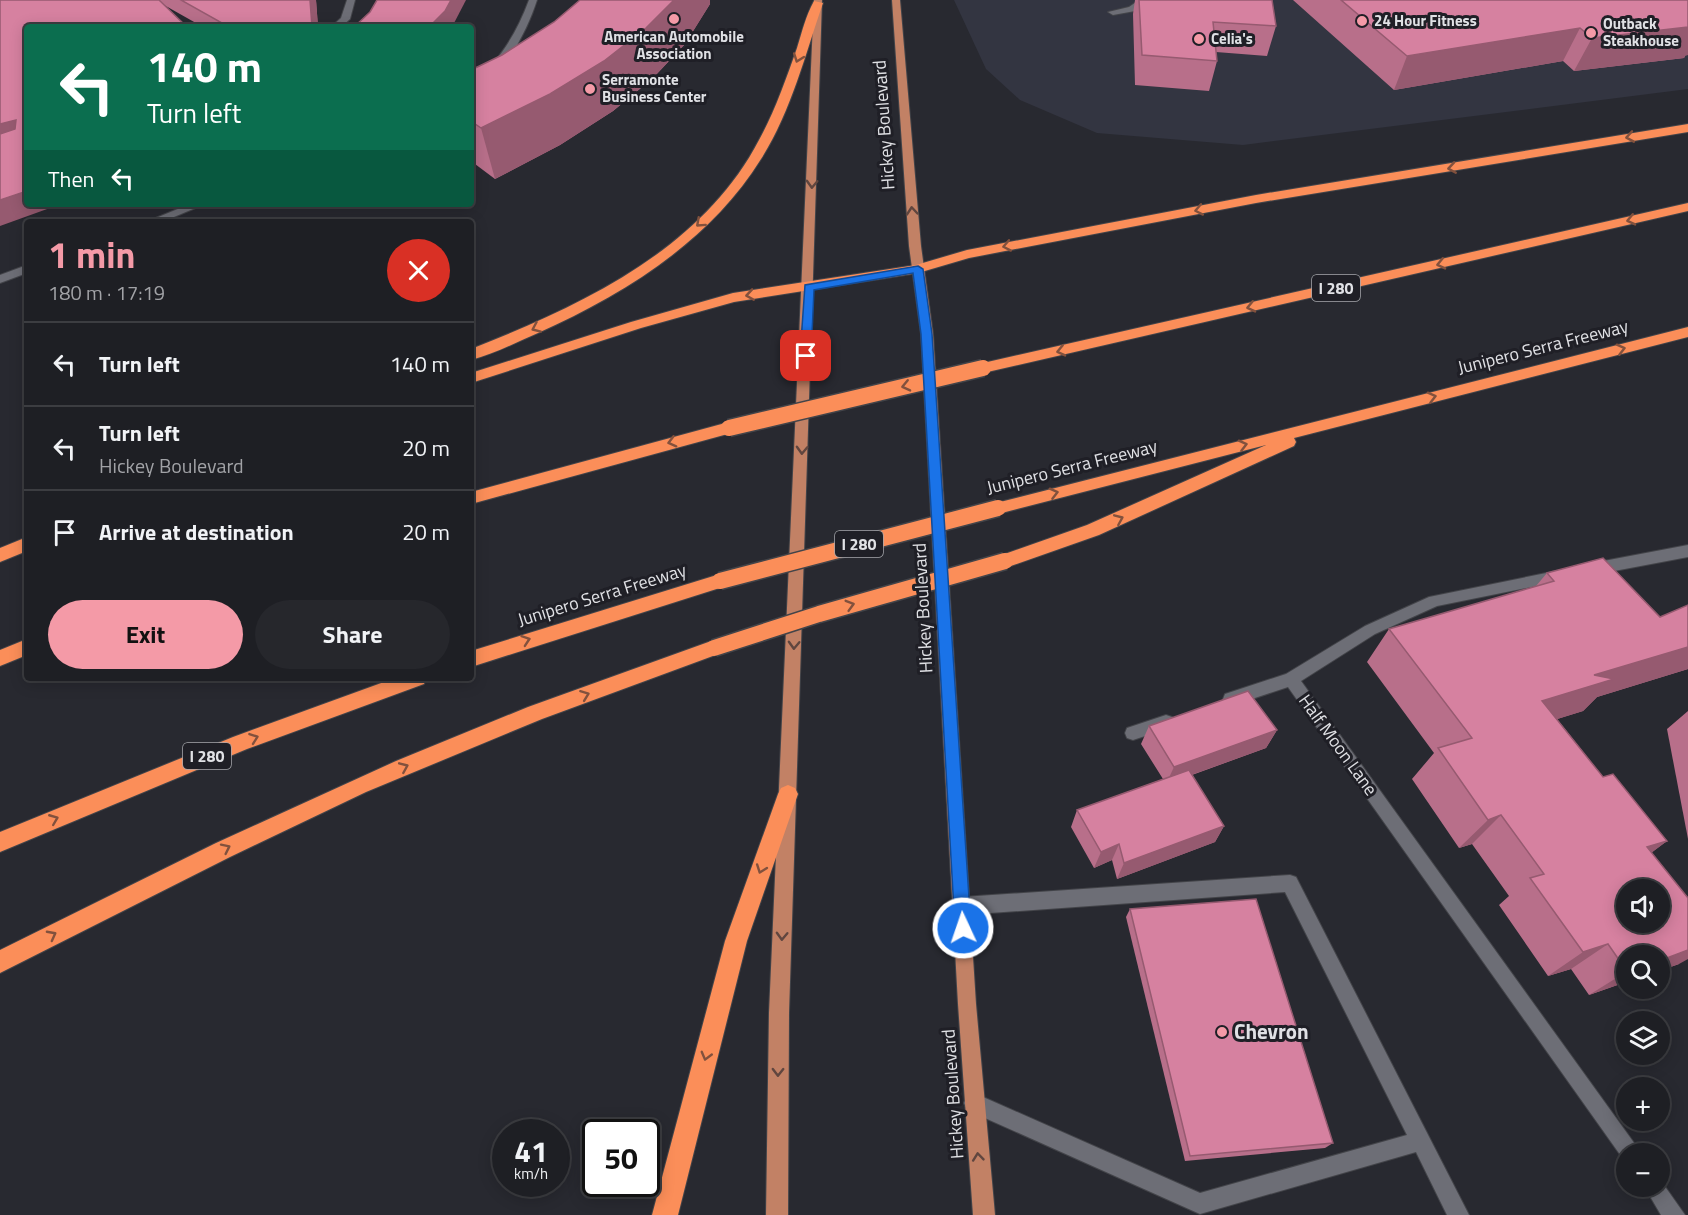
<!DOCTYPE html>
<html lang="en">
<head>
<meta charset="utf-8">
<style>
	body { margin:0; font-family:"Titillium Web",sans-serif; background:#26272c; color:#f1f3f6; height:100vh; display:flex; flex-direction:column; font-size:22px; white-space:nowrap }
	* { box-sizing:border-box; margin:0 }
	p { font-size:20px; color:#a1a2a6 }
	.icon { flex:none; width:33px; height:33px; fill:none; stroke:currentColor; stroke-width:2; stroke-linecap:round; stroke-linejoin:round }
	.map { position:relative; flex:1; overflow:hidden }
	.side { position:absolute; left:24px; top:219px; width:450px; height:462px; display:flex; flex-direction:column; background:#1e1f24; border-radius:6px; box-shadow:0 3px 15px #0003,0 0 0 2px #3c3d41 }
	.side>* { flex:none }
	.banner { position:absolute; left:24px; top:24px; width:450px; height:183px; border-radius:6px; box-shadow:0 3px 15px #0003,0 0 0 2px #3c3d41; background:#0b6e4f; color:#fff; overflow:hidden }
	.controls { position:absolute; left:1616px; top:879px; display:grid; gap:12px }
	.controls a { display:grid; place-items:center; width:54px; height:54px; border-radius:50%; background:#1e1f24; box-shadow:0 3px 15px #0003,0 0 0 2px #3c3d41; font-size:30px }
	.speed { position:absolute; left:492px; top:1119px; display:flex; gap:12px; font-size:30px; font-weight:700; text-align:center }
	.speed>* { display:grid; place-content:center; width:78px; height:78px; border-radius:50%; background:#1e1f24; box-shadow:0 3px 15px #0003,0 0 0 2px #3c3d41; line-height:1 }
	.speed small { font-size:15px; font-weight:400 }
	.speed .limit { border:3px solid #111; border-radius:9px; background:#fff; color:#111 }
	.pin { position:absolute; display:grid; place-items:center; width:51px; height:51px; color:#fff; margin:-26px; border-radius:12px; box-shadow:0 3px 9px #0006 }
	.me { position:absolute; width:66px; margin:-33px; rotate:357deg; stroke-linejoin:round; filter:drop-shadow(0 0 4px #0008) }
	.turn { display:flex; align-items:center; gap:21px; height:126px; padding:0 24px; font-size:27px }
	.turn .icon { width:78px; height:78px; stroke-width:2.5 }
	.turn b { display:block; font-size:42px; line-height:51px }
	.then { display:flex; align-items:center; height:57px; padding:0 24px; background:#0003; gap:12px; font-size:22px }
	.round { display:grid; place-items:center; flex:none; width:63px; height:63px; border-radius:32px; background:#26272c }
	.summary { display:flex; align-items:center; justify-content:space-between; height:102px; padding:0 24px }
	h1 { font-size:36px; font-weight:700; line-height:45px; color:#f49aa7 }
	.cta { display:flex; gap:12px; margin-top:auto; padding:12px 24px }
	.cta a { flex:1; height:69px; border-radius:36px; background:#f49aa7; color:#111; font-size:24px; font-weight:700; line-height:69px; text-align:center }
	.cta a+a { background:#26272c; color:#f1f3f6 }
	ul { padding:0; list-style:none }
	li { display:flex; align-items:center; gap:18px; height:84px; padding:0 24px; border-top:2px solid #3c3d41 }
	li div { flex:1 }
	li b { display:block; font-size:22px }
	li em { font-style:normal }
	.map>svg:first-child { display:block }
</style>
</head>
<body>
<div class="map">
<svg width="1688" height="1215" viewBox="0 0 1688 1215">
	<rect width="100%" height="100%" fill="#282930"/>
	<path fill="#333541" d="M954 0H1688V89L1243 145 1097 133 1020 100 986 69Z"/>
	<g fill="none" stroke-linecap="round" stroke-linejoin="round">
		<g stroke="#434449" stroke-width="2">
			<g id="minor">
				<path d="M347 0H355L350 19 341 27H331L341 18Z"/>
				<path d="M529 0H537C528 29 501 83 471 94V86C499 61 516 35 529 0Z"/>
				<path d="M1139 0H1149L1135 11 1113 15 1108 12 1129 7Z"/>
				<path d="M190 204H205L162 222H146Z"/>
				<path d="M27 265V273L0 283V275Z"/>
				<path d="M1688 545V557L1593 575 1586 569 1593 563Z"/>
				<path d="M1561 570 1566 572 1568 576 1566 580 1437 606 1375 634 1301 681 1637 1147 1640 1154H1626V1163L1288 687 1231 706 1225 704 1223 699 1225 694 1286 674 1365 626 1429 597Z"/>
				<path d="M1166 715 1172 717 1174 722 1172 727 1133 740 1127 738 1125 733 1127 728Z"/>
				<path d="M1290 875 1296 877 1469 1215H1447L1416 1152 1200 1214 967 1110 964 1103 967 1096 974 1093 1200 1193 1407 1135 1285 892 962 915 956 912 953 906 956 900 962 897Z"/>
				<path d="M1659 1178 1685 1215H1661L1644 1186H1659Z"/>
			</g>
		</g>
		<g stroke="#434449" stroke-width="2">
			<g id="major">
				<path d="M814 0H822L789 1013 788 1215H766L769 1013Z"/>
				<path d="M892 0H900L921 246 933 334 976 1004 995 1215H973L958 1004 921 334 909 246Z"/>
			</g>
		</g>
		<g stroke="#434449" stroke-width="2">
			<g id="highway">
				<path d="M814 1 823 3C805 55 791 112 761 159 710 241 625 294 538 333 517 342 494 354 471 360V349C580 306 702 250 759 140 775 111 786 79 797 48 802 32 806 15 814 1Z"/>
				<path d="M1688 124V132L1256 203 969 258 918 273 734 302 641 328 471 383V373L631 322 733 293 916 265 967 250 1256 195Z"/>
				<path d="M1688 203V211L983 373 975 368 983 363Z"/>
				<path d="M1688 327V337L1294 438 1296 442 1294 446 1099 535 1005 568 999 566 996 561 999 556 1087 525 1266 445 998 514 990 508 992 504Z"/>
				<path d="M729 422 735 424 737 428 735 432 471 504V492Z"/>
				<path d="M27 537V551L0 562V548Z"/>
				<path d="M720 574 726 576 729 581 726 586 471 667V651Z"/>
				<path d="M27 639V655L0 666V650Z"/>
				<path d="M714 640 721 643 723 648 721 653 542 719 366 792 230 857 0 973V950L216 843 396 761 528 707Z"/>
				<path d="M395 678H426L424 684 247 749 0 852V832L233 737Z"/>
				<path d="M788 785 795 788 798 794 747 941 678 1215H652L725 941 778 794 781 788Z"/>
			</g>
		</g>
		<use href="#minor" fill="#6d6e76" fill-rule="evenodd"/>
		<use href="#major" fill="#c28165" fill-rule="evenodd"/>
		<use href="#highway" fill="#fb8e59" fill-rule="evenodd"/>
		<g stroke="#434449" stroke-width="19" stroke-linecap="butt">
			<g id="highway-bridge">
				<path d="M729 428 983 368"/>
				<path d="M720 581 998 508"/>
				<path d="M714 648 819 614 1005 561"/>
			</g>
		</g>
		<use href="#highway-bridge" stroke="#fb8e59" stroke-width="16"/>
	</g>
	<g fill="#b86f8a">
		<path d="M0 0H316L318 27H203L164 5Z"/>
		<path d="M580 0H710V4L685 44 653 78 613 111 560 145 495 179 471 161V70L502 55 554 22Z"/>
		<path d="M1135 0H1272L1276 26 1267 56 1216 52 1217 61 1209 91 1135 85 1133 14Z"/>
		<path d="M1293 0H1688L1685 56 1684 58 1574 71 1563 61 1394 90Z"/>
		<path d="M1547 573 1660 617 1688 605V669L1597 697 1583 711 1557 719 1603 777 1667 841 1652 852 1679 964 1659 971V956H1626V982L1589 995 1571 969 1548 976 1499 905 1509 896 1472 844 1459 848 1412 779 1434 753 1367 662 1389 629 1536 586Z"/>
		<path d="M1688 711V839L1667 729Z"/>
		<path d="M1149 726 1277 730 1266 748 1192 775 1224 826 1215 842 1117 879 1112 860 1094 868 1071 827 1077 810 1163 779 1141 744Z"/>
		<path d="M1130 909 1333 1143 1325 1148 1185 1161 1126 917Z"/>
	</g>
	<g fill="#965a70">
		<path d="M310 0H316L318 27H312Z"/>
		<path d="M451 0H466L452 27H429Z"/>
		<path d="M674 0H710V4L685 44 653 78 613 111 560 145 495 179 481 128Z"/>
		<path d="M1688 27V55L1685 56 1684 58 1574 71 1592 38Z"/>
		<path d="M1580 28 1563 61 1394 90 1407 56Z"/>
		<path d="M16 120 27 138 0 149V124Z"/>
		<path d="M27 191V204H61L0 226V200Z"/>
		<path d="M1688 647V669L1597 697 1583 711 1513 733 1542 701 1594 675Z"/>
		<path d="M1277 730 1266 748 1166 784 1174 767Z"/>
		<path d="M1501 815 1472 844 1459 848 1488 820Z"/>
		<path d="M1224 826 1215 842 1117 879 1124 863Z"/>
		<path d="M1667 841 1630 869 1647 847Z"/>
		<path d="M1119 844 1112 860 1094 868 1101 852Z"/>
		<path d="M1608 944 1571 969 1548 976 1583 952Z"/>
		<path d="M1688 950V959L1679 964 1659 971V961Z"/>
		<path d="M1626 972V982L1589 995Z"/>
	</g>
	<g fill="#d681a0" stroke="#965a70" stroke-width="1.5" fill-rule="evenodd">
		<path d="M0 0H159L187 27H27V191L0 200V134L15 129 16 120 0 124Z"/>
		<path d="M181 0H310L312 27H229Z"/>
		<path d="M377 0H451L445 11 429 27H354L370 12Z"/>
		<path d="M580 0H674L646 28 604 61 550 94 481 128 471 121V70L502 55 554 22Z"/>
		<path d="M1139 0H1272L1276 26 1213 22 1217 61 1142 55Z"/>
		<path d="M1341 0H1688V27L1592 38 1580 28 1407 56Z"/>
		<path d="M1603 558 1660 617 1688 605V647L1594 675 1614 679 1542 701 1603 777 1613 774 1667 841 1647 847 1688 898V950L1659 961V956H1626V970L1608 944 1583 952 1530 878 1544 874 1501 815 1488 820 1438 748 1472 738 1389 629 1554 581 1547 573ZM1626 890H1659V922H1626Z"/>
		<path d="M1248 691 1277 730 1174 767 1149 726Z"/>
		<path d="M1189 770 1224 826 1124 863 1119 844 1101 852 1077 810Z"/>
		<path d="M1256 899 1333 1143 1190 1156 1130 909Z"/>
	</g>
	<defs><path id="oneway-chevron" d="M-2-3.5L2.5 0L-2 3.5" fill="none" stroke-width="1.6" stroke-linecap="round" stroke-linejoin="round" transform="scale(1.5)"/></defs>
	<g stroke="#82513d">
		<use href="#oneway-chevron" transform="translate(798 58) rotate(110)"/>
		<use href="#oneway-chevron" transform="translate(1630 137) rotate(170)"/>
		<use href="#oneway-chevron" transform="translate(1452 168) rotate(171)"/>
		<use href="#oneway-chevron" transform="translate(1199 210) rotate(169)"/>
		<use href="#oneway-chevron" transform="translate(1631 220) rotate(167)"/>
		<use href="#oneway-chevron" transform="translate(700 223) rotate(138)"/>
		<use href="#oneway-chevron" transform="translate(1007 246) rotate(169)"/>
		<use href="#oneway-chevron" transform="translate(1441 264) rotate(167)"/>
		<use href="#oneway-chevron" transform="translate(750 295) rotate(171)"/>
		<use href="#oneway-chevron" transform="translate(1251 307) rotate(167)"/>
		<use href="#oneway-chevron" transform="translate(536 328) rotate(156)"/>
		<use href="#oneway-chevron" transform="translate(1621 349) rotate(-14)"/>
		<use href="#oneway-chevron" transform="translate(1061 351) rotate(167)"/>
		<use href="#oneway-chevron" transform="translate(906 386) rotate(167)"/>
		<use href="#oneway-chevron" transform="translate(1432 397) rotate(-14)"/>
		<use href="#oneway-chevron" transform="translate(672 442) rotate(165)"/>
		<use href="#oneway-chevron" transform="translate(1243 445) rotate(-14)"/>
		<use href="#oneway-chevron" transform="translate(1054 493) rotate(-14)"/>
		<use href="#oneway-chevron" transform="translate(1119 519) rotate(-23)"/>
		<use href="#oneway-chevron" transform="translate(850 605) rotate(-16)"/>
		<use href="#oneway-chevron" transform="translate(526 640) rotate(-19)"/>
		<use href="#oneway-chevron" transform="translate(585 695) rotate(-21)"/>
		<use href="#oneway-chevron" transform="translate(254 738) rotate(-20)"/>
		<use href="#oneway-chevron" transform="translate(404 767) rotate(-23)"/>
		<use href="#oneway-chevron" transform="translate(54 819) rotate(-22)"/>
		<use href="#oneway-chevron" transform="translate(226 848) rotate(-26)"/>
		<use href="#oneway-chevron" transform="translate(761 869) rotate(110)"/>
		<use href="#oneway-chevron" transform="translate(52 935) rotate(-28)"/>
		<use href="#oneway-chevron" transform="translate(706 1056) rotate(105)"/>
	</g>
	<g stroke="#60463f">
		<use href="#oneway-chevron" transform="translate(812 184) rotate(92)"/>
		<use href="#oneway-chevron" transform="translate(912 211) rotate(-95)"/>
		<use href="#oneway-chevron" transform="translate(802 450) rotate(92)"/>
		<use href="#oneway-chevron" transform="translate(794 645) rotate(92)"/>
		<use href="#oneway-chevron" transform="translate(782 936) rotate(92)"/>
		<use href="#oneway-chevron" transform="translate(778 1072) rotate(91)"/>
		<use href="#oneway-chevron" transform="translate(978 1157) rotate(-96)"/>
	</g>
	<path fill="#1a73e8" stroke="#114b97" stroke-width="1.5" d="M918 266 923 269 932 334 971 928 969 934 963 936 957 934 955 928 921 334 913 273 814 290 811 356 806 360 800 356 805 285Z"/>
	<g fill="#f49aa7" stroke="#1f1f26" stroke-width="2">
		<circle cx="674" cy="19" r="6"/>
		<circle cx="1362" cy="21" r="6"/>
		<circle cx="1591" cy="33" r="6"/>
		<circle cx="1199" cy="39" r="6"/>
		<circle cx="590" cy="89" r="6"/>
		<circle cx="1222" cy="1032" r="6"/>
	</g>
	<g text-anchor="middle" stroke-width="6" stroke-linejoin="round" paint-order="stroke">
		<g font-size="15" font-weight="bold" fill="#e0e1e5" stroke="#1f1f26" text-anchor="start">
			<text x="1374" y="26">24 Hour Fitness</text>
			<text x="1603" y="29">Outback<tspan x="1603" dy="17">Steakhouse</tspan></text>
			<text x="674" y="42" text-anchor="middle">American Automobile<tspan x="674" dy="17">Association</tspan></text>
			<text x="1211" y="44">Celia's</text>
			<text x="602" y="85">Serramonte<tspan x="602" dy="17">Business Center</tspan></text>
		</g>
		<g fill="#1f1f26" stroke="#a6a7ac" stroke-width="1.5">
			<rect x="1312" y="275" width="48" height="26" rx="4.5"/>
			<rect x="835" y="531" width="48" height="26" rx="4.5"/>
			<rect x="183" y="743" width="48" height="26" rx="4.5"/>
		</g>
		<g font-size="16" font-weight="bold" fill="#e0e1e5">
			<text x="1336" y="294">I 280</text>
			<text x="859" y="550">I 280</text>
			<text x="207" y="762">I 280</text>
		</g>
		<g font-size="18" fill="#e0e1e5" stroke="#1f1f26">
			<text transform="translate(884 125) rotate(-94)" y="6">Hickey Boulevard</text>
			<text transform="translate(1543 347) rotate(-14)" y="6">Junipero Serra Freeway</text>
			<text transform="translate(1072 467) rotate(-14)" y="6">Junipero Serra Freeway</text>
			<text transform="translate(602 595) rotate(-17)" y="6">Junipero Serra Freeway</text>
			<text transform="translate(923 608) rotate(-93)" y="6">Hickey Boulevard</text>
			<text transform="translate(1338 745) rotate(54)" y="6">Half Moon Lane</text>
			<text transform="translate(953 1094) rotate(-94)" y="6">Hickey Boulevard</text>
		</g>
		<g font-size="21" font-weight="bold" fill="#e0e1e5" stroke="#1f1f26" text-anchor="start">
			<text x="1234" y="1039">Chevron</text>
		</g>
	</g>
</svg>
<div class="controls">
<a><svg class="icon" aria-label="sound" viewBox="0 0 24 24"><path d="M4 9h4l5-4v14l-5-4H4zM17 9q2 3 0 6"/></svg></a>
<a><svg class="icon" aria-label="search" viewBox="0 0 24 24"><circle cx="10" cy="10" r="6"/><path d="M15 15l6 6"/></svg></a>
<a><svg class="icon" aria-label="layers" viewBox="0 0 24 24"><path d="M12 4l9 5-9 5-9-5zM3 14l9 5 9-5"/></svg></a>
<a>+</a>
<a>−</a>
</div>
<div class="speed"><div>41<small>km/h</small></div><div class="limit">50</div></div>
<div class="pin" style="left:806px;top:356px;background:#d93025"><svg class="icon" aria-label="arrive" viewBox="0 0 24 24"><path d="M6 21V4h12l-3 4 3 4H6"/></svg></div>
<svg class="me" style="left:963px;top:928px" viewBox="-20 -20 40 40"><circle r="17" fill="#1a73e8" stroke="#fff" stroke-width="3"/><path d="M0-11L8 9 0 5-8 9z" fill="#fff"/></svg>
<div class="banner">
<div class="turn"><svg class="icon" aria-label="left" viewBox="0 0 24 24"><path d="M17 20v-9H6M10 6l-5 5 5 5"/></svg><div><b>140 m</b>Turn left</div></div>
<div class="then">Then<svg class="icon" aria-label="left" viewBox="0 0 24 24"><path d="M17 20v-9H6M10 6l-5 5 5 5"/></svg></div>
</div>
<section class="side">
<div class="summary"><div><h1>1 min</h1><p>180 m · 17:19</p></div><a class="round" style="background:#d93025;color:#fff"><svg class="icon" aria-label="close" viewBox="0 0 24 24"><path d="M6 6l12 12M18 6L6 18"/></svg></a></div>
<ul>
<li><svg class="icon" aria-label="left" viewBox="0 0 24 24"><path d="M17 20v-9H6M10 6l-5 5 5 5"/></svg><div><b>Turn left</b></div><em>140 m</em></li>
<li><svg class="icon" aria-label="left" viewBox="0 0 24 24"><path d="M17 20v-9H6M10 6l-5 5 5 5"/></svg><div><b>Turn left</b><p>Hickey Boulevard</p></div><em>20 m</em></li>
<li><svg class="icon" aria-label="arrive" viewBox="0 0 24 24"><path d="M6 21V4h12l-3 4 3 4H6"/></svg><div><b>Arrive at destination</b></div><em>20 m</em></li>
</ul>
<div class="cta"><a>Exit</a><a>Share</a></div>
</section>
</div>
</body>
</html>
